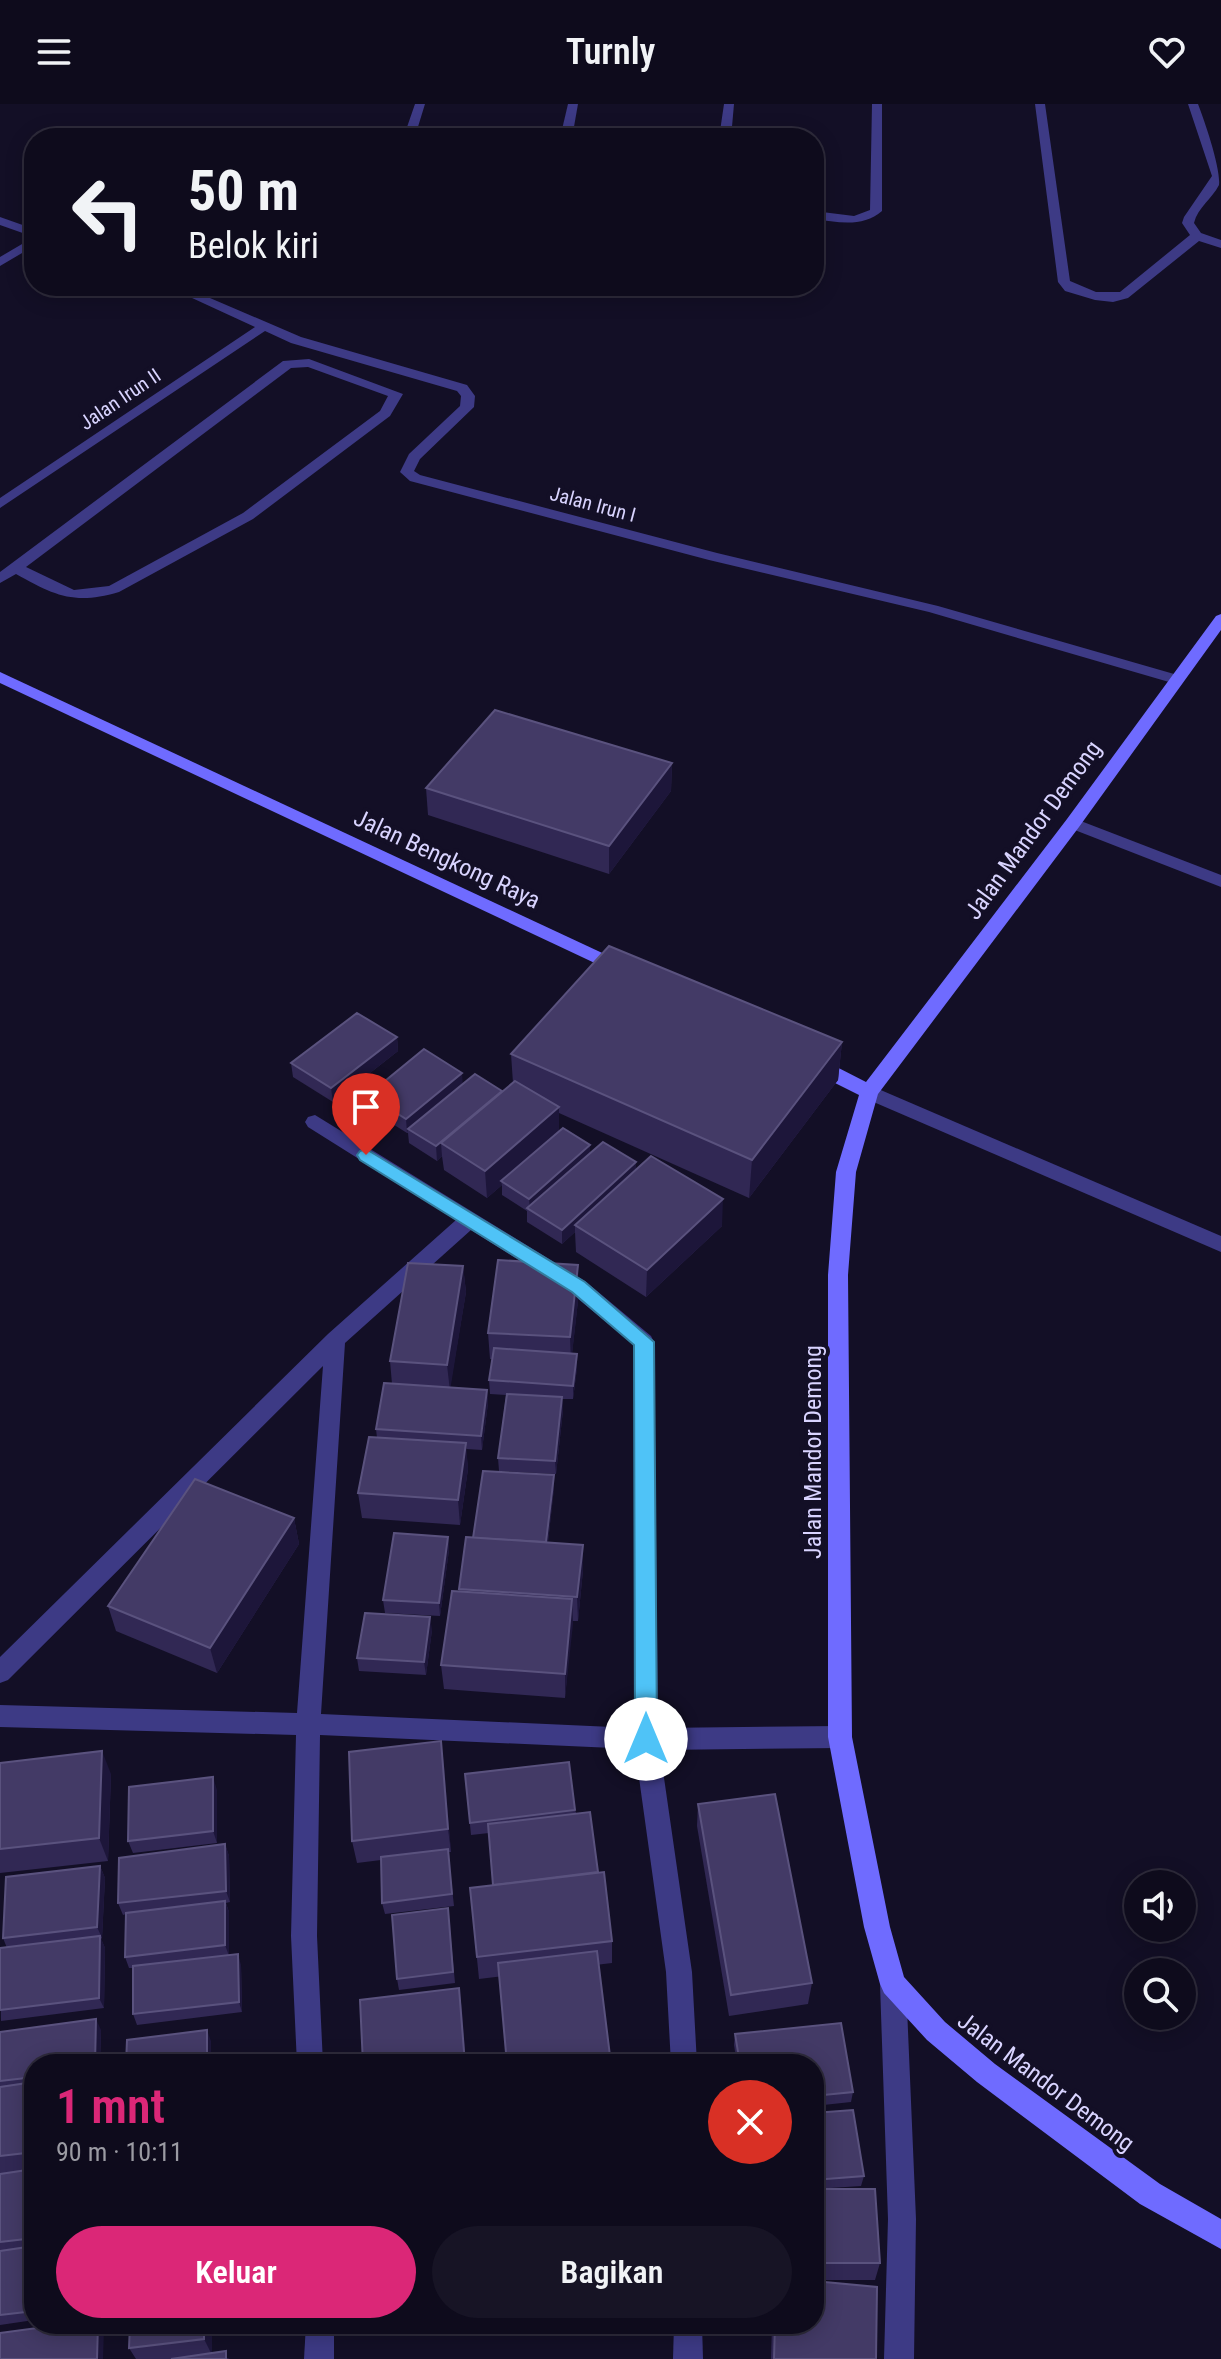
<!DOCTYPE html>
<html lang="id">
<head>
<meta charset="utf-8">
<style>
	body { margin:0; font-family:"Roboto Condensed",sans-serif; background:#171425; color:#f1f3f6; height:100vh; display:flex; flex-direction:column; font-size:30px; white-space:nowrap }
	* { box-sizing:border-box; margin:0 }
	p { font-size:26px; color:#9b9ba3 }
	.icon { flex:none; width:44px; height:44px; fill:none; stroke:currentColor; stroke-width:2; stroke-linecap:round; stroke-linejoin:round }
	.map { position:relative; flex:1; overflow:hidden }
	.side { position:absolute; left:24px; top:1950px; width:800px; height:280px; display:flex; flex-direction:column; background:#0e0b1c; border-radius:32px; box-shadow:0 4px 20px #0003,0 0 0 2px #2e2b3b }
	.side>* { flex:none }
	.banner { position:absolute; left:24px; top:24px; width:800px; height:168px; border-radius:32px; box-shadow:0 4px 20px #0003,0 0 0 2px #2e2b3b; background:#0e0b1c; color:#f1f3f6; overflow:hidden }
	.tools { position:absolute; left:1124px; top:1766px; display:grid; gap:16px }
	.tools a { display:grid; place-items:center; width:72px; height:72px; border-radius:50%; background:#0e0b1c; box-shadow:0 4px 20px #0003,0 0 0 2px #2e2b3b; font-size:40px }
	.pin { position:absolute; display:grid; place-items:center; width:68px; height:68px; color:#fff; margin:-82px -34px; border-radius:50% 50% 50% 0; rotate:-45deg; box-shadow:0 0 8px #0007 }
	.pin .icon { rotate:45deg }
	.me { position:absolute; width:88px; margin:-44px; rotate:0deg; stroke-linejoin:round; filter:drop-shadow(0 0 6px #0008) }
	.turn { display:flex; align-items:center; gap:28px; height:168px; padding:0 32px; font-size:36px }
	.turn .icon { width:104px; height:104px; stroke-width:2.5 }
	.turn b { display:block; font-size:56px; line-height:68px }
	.round { display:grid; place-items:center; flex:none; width:84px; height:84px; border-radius:42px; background:#171425 }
	.head { display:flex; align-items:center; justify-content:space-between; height:136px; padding:0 32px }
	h1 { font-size:48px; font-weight:600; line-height:60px; color:#db2777 }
	.action { display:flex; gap:16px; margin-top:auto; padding:16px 32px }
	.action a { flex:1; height:92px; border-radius:48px; background:#db2777; color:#fff; font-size:32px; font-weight:600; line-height:92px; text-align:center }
	.action a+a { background:#171425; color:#f1f3f6 }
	header { display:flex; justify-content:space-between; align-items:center; height:104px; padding:0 32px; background:#0e0b1c; font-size:36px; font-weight:600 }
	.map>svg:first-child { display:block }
</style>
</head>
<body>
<header><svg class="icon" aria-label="menu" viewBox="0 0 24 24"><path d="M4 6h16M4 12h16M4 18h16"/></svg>Turnly<svg class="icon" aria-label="heart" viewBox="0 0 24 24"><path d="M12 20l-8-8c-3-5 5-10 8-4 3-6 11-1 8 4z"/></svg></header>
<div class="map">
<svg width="1221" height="2255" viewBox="0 0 1221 2255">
	<rect width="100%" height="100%" fill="#130f26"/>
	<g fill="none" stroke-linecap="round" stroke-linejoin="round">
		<g fill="#3d3a85" fill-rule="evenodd">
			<path d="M415 0H425L417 26 446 34H397L406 26Z"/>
			<path d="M568 0H578L572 34H560Z"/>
			<path d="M724 0H734L731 34H719Z"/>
			<path d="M872 0H882V107C863 124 837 118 814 115V107L854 112 870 106Z"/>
			<path d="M1035 0H1045L1070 177 1096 188H1120L1190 131 1182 119 1184 113 1212 72 1188 0H1198C1205 18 1221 65 1219 81 1212 95 1198 103 1194 119L1201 129 1221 136V144L1199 137 1128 194 1113 198 1095 196 1065 187 1058 178Z"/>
			<path d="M0 113 34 125V133L0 121Z"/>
			<path d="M34 133V142L0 162V153Z"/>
			<path d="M166 182H182L301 233 467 281 475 292 474 303 420 355 414 367 420 371 717 449 938 502 1181 572 1183 575 1181 578H1169L929 508 709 456 410 377 400 368 409 350 460 302 461 292 457 287 291 239 265 227 0 404V394L255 223Z"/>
			<path d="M309 255 403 290 390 312 253 415 119 488C75 501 55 492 16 470L0 479V468L283 257ZM308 263 388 292 380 307 243 409 109 482 74 486 26 463 291 264Z"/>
			<path d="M1073 714 1221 771V783L1067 723 1065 719Z"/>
			<path d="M869 981 1221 1132V1148L862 993 860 988 862 983Z"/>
			<path d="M315 1011 585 1177 651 1232 654 1238 658 1624 840 1622 849 1625 852 1633 849 1641 840 1644 660 1646 692 1868 697 1960H671L666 1868 635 1645 320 1631 317 1832 323 1960H297L291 1832 296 1631 0 1623V1601L297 1609 323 1262 8 1576 0 1579V1553L328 1230 456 1116 308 1023 305 1018 308 1013ZM471 1126 571 1189 634 1241V1624L321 1610 345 1239Z"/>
			<path d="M893 1867 902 1871 906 1880 916 2115 914 2255H884L888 2115 880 1880 884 1871Z"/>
			<path d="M306 2220H334V2255H304Z"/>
			<path d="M674 2220H702L703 2255H673Z"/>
		</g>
		<g fill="#6f6bff" fill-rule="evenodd">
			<path d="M1221 510V526L1079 723 878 990 856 1068 848 1171 852 1633 890 1823 904 1873 945 1918 995 1960 1160 2080 1221 2115V2145L1140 2100 977 1978 927 1936 884 1889 880 1880 864 1823 828 1633V1171L836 1068 859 991 809 966 807 961 809 956H823L866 978 1067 715 1216 512Z"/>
			<path d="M0 568 628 861 631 865 628 869H616L0 579Z"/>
		</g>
	</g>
	<g fill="#312854">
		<path d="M672 659 671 687 609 770 428 711 426 684Z"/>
		<path d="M397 933 398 947 333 998 293 973 291 959Z"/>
		<path d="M842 938 838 976 749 1094 559 1009V1027L590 1041V1048L636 1058V1065L722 1122 646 1193 576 1148 575 1128 562 1140 527 1118V1107L502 1091V1081L487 1094 444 1066 442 1052 437 1057 409 1039 408 1029H407L369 1005 368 991 463 980 502 988 513 979 511 950Z"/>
		<path d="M463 1162 466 1188 450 1283 487 1286 488 1299 482 1346 466 1345 468 1365 460 1421 362 1414 358 1389 377 1334 376 1325 392 1280 390 1257Z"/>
		<path d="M579 1188 572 1249 577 1250V1264L573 1295H562L563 1306 556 1370 499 1367 498 1354 506 1291 490 1290 489 1276 492 1255H490L488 1229Z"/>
		<path d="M554 1371V1384L548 1438 583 1466 578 1517H572L565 1594 444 1585 441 1561 459 1485 473 1434Z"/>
		<path d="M294 1414 299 1440 217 1569 116 1527 108 1502Z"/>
		<path d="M448 1433 449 1446 440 1512 385 1509 383 1496Z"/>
		<path d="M432 1526 426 1571 359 1567 357 1554Z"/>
		<path d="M441 1637 451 1748H448L454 1802 385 1810 382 1799 381 1756 357 1759 352 1737Z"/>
		<path d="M0 1659 111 1670 108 1757 0 1769Z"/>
		<path d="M465 1670 575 1706 598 1768 612 1837V1859L479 1875 470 1784 493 1781 489 1729 471 1731Z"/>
		<path d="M217 1686V1739L133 1749 128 1737Z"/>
		<path d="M698 1700 812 1879 808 1900 729 1912 697 1722Z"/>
		<path d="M225 1740 229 1752 230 1798 226 1799 229 1808V1851L241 1861 242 1908 137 1921 133 1910V1864H129L125 1853 126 1810 123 1811 118 1799Z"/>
		<path d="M100 1762 105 1774 102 1834 101 1835 105 1844 104 1904 1 1917 0 1844H7L3 1834Z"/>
		<path d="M449 1815 455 1879 399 1886 397 1875Z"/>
		<path d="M841 1919 853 1988 851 1998 814 2002V1960H737L734 1941 735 1930Z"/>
		<path d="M101 1926 100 1960H34V2216L0 2221V1928Z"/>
		<path d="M814 2009 864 2072 861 2082 815 2085 880 2159 875 2176H814Z"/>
		<path d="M212 2220V2249L230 2255H136L129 2244Z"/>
		<path d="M772 2220H814L876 2255H771Z"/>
	</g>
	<g fill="#1d163a">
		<path d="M672 659 671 687 609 770V742Z"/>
		<path d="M397 933 398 947 333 998 331 984Z"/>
		<path d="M842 938 838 976 749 1094 752 1056Z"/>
		<path d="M462 969 463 983 408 1025 407 1029 406 1015Z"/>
		<path d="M502 987 441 1039 442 1052 437 1057 436 1042Z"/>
		<path d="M559 1003V1030L501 1077 502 1081 487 1094 485 1067Z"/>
		<path d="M590 1041V1056L530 1106 529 1095Z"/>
		<path d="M636 1058V1072L575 1121V1128L562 1140V1126Z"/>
		<path d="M723 1095 722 1122 646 1193 647 1166Z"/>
		<path d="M578 1161 579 1188 571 1260 570 1233Z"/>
		<path d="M463 1162 466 1188 450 1287 447 1261Z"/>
		<path d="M577 1250V1264L573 1295V1282Z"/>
		<path d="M487 1286 488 1299 482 1346 481 1332Z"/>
		<path d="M562 1293 563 1306 556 1370 555 1357Z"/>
		<path d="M466 1339 468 1365 460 1421 458 1396Z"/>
		<path d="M554 1371V1384L546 1455V1442Z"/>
		<path d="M294 1414 299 1440 217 1569 210 1544Z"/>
		<path d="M448 1433 449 1446 440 1512 439 1499Z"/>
		<path d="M583 1441V1466L578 1517 577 1493Z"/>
		<path d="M572 1495 573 1520 565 1594V1570Z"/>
		<path d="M430 1513 432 1526 426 1571 424 1558Z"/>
		<path d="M441 1637 444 1660 451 1748 448 1725Z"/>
		<path d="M102 1647 111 1670 108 1757 99 1734Z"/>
		<path d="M213 1673 217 1686V1739L213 1727Z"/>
		<path d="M225 1740 229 1752 230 1798 226 1787Z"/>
		<path d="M100 1762 105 1774 102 1834 97 1823Z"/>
		<path d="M225 1797 229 1808V1852L225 1841Z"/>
		<path d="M100 1832 105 1844 104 1904 99 1894Z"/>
		<path d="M238 1850 241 1861 242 1908 239 1898Z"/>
		<path d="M459 1884 462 1905 466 1960H465Z"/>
		<path d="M96 1915 101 1926 100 1960H95Z"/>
		<path d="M207 1926 211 1937V1960H207Z"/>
		<path d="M98 2220H101L104 2224 103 2255H97Z"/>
		<path d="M204 2220H212V2251L204 2235Z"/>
	</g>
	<g fill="#433a66" stroke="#5a527e" stroke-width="2">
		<path d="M495 606 672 659 609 742 426 684Z"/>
		<path d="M609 842 842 938 752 1056 511 950Z"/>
		<path d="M357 909 397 933 331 984 291 959Z"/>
		<path d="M424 945 462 969 406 1015 368 991Z"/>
		<path d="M475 970 502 987 436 1042 408 1025Z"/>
		<path d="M515 977 559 1003 485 1067 441 1039Z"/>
		<path d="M563 1024 590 1041 529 1095 501 1077Z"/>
		<path d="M603 1038 636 1058 562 1126 527 1104Z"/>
		<path d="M651 1052 723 1095 647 1166 575 1121Z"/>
		<path d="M498 1156 578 1161 570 1233 488 1229Z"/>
		<path d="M408 1159 463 1162 447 1261 390 1257Z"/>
		<path d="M494 1244 577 1250 573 1282 489 1276Z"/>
		<path d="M384 1279 487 1286 481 1332 376 1325Z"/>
		<path d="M507 1290 562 1293 555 1357 498 1354Z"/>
		<path d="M369 1333 466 1339 458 1396 358 1389Z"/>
		<path d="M483 1367 554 1371 546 1438 473 1434Z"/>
		<path d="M195 1375 294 1414 210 1544 108 1502Z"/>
		<path d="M394 1429 448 1433 439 1499 383 1496Z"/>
		<path d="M466 1433 583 1441 577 1493 459 1485Z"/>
		<path d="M452 1487 572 1495 565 1570 441 1561Z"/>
		<path d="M365 1509 430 1513 424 1558 357 1554Z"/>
		<path d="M441 1637 448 1725 352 1737 349 1648Z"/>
		<path d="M102 1647 99 1734 0 1745V1659Z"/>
		<path d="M569 1658 575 1706 470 1719 465 1670Z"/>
		<path d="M213 1673V1727L128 1737 129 1683Z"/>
		<path d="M775 1690 812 1879 731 1891 698 1700Z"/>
		<path d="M590 1708 598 1768 493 1781 488 1720Z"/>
		<path d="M225 1740 226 1787 118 1799 119 1754Z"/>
		<path d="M448 1745 452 1790 382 1799 381 1753Z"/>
		<path d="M100 1762 97 1823 3 1834 6 1773Z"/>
		<path d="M604 1768 612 1837 477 1853 470 1784Z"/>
		<path d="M225 1797V1841L125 1853 126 1809Z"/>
		<path d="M448 1804 453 1868 397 1875 392 1811Z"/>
		<path d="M100 1832 99 1894 0 1906V1844Z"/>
		<path d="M597 1847 611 1960H507L498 1859Z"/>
		<path d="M238 1850 239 1898 133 1910V1862Z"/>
		<path d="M459 1884 465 1960H363L360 1896Z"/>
		<path d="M96 1915 95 1960H34V1973L0 1977V1928Z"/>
		<path d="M841 1919 853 1988 814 1992V1960H740L735 1930Z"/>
		<path d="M207 1926V1960H126L127 1936Z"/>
		<path d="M34 1978V2048L0 2052V1983Z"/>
		<path d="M853 2006 864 2072 814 2076V2009Z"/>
		<path d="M34 2065V2134L0 2138V2070Z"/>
		<path d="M814 2085H875L880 2159H814Z"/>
		<path d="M34 2142V2207L0 2211V2147Z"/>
		<path d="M814 2177 877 2183 876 2255H774L775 2220H814Z"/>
		<path d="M67 2220H98L97 2255H0V2229Z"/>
		<path d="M130 2220H204V2235L129 2244Z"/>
		<path d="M226 2247V2255H171Z"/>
	</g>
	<path fill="#4fc3f7" stroke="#337fa1" stroke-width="2" d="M366 1045 585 1178 654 1238 657 1635 653 1642 646 1645 638 1642 635 1635 634 1241 572 1188 360 1056 357 1051 360 1047Z"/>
	<g text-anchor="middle" stroke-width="8" stroke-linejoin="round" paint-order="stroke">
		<g font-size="20" fill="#d9d4ff" stroke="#130f26">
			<text transform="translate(120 295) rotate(-34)" y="7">Jalan Irun II</text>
			<text transform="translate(593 400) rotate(15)" y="7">Jalan Irun I</text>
		</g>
		<g font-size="24" fill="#d9d4ff" stroke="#130f26">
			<text transform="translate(1033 726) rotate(-54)" y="8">Jalan Mandor Demong</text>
			<text transform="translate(447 755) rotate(25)" y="8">Jalan Bengkong Raya</text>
			<text transform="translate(813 1348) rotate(-90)" y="8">Jalan Mandor Demong</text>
			<text transform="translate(1046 1978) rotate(37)" y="8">Jalan Mandor Demong</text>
		</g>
	</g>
</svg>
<div class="tools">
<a><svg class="icon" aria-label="sound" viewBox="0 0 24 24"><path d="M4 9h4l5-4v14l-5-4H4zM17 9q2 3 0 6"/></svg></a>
<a><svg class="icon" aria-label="search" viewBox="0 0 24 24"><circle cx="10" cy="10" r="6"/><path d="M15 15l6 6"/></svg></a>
</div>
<div class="pin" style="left:366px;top:1051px;background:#d93025"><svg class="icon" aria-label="arrive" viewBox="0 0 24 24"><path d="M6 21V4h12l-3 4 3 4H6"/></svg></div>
<svg class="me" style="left:646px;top:1635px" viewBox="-20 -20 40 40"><circle r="19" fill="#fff"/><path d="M0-13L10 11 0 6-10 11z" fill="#4fc3f7"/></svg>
<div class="banner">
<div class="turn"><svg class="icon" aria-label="left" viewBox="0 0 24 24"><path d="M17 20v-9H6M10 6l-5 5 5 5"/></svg><div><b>50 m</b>Belok kiri</div></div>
</div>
<section class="side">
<div class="head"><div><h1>1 mnt</h1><p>90 m · 10:11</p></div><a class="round" style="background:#d93025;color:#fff"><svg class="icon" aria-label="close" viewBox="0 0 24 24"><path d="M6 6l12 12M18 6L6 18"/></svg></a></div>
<div class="action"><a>Keluar</a><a>Bagikan</a></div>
</section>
</div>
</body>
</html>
